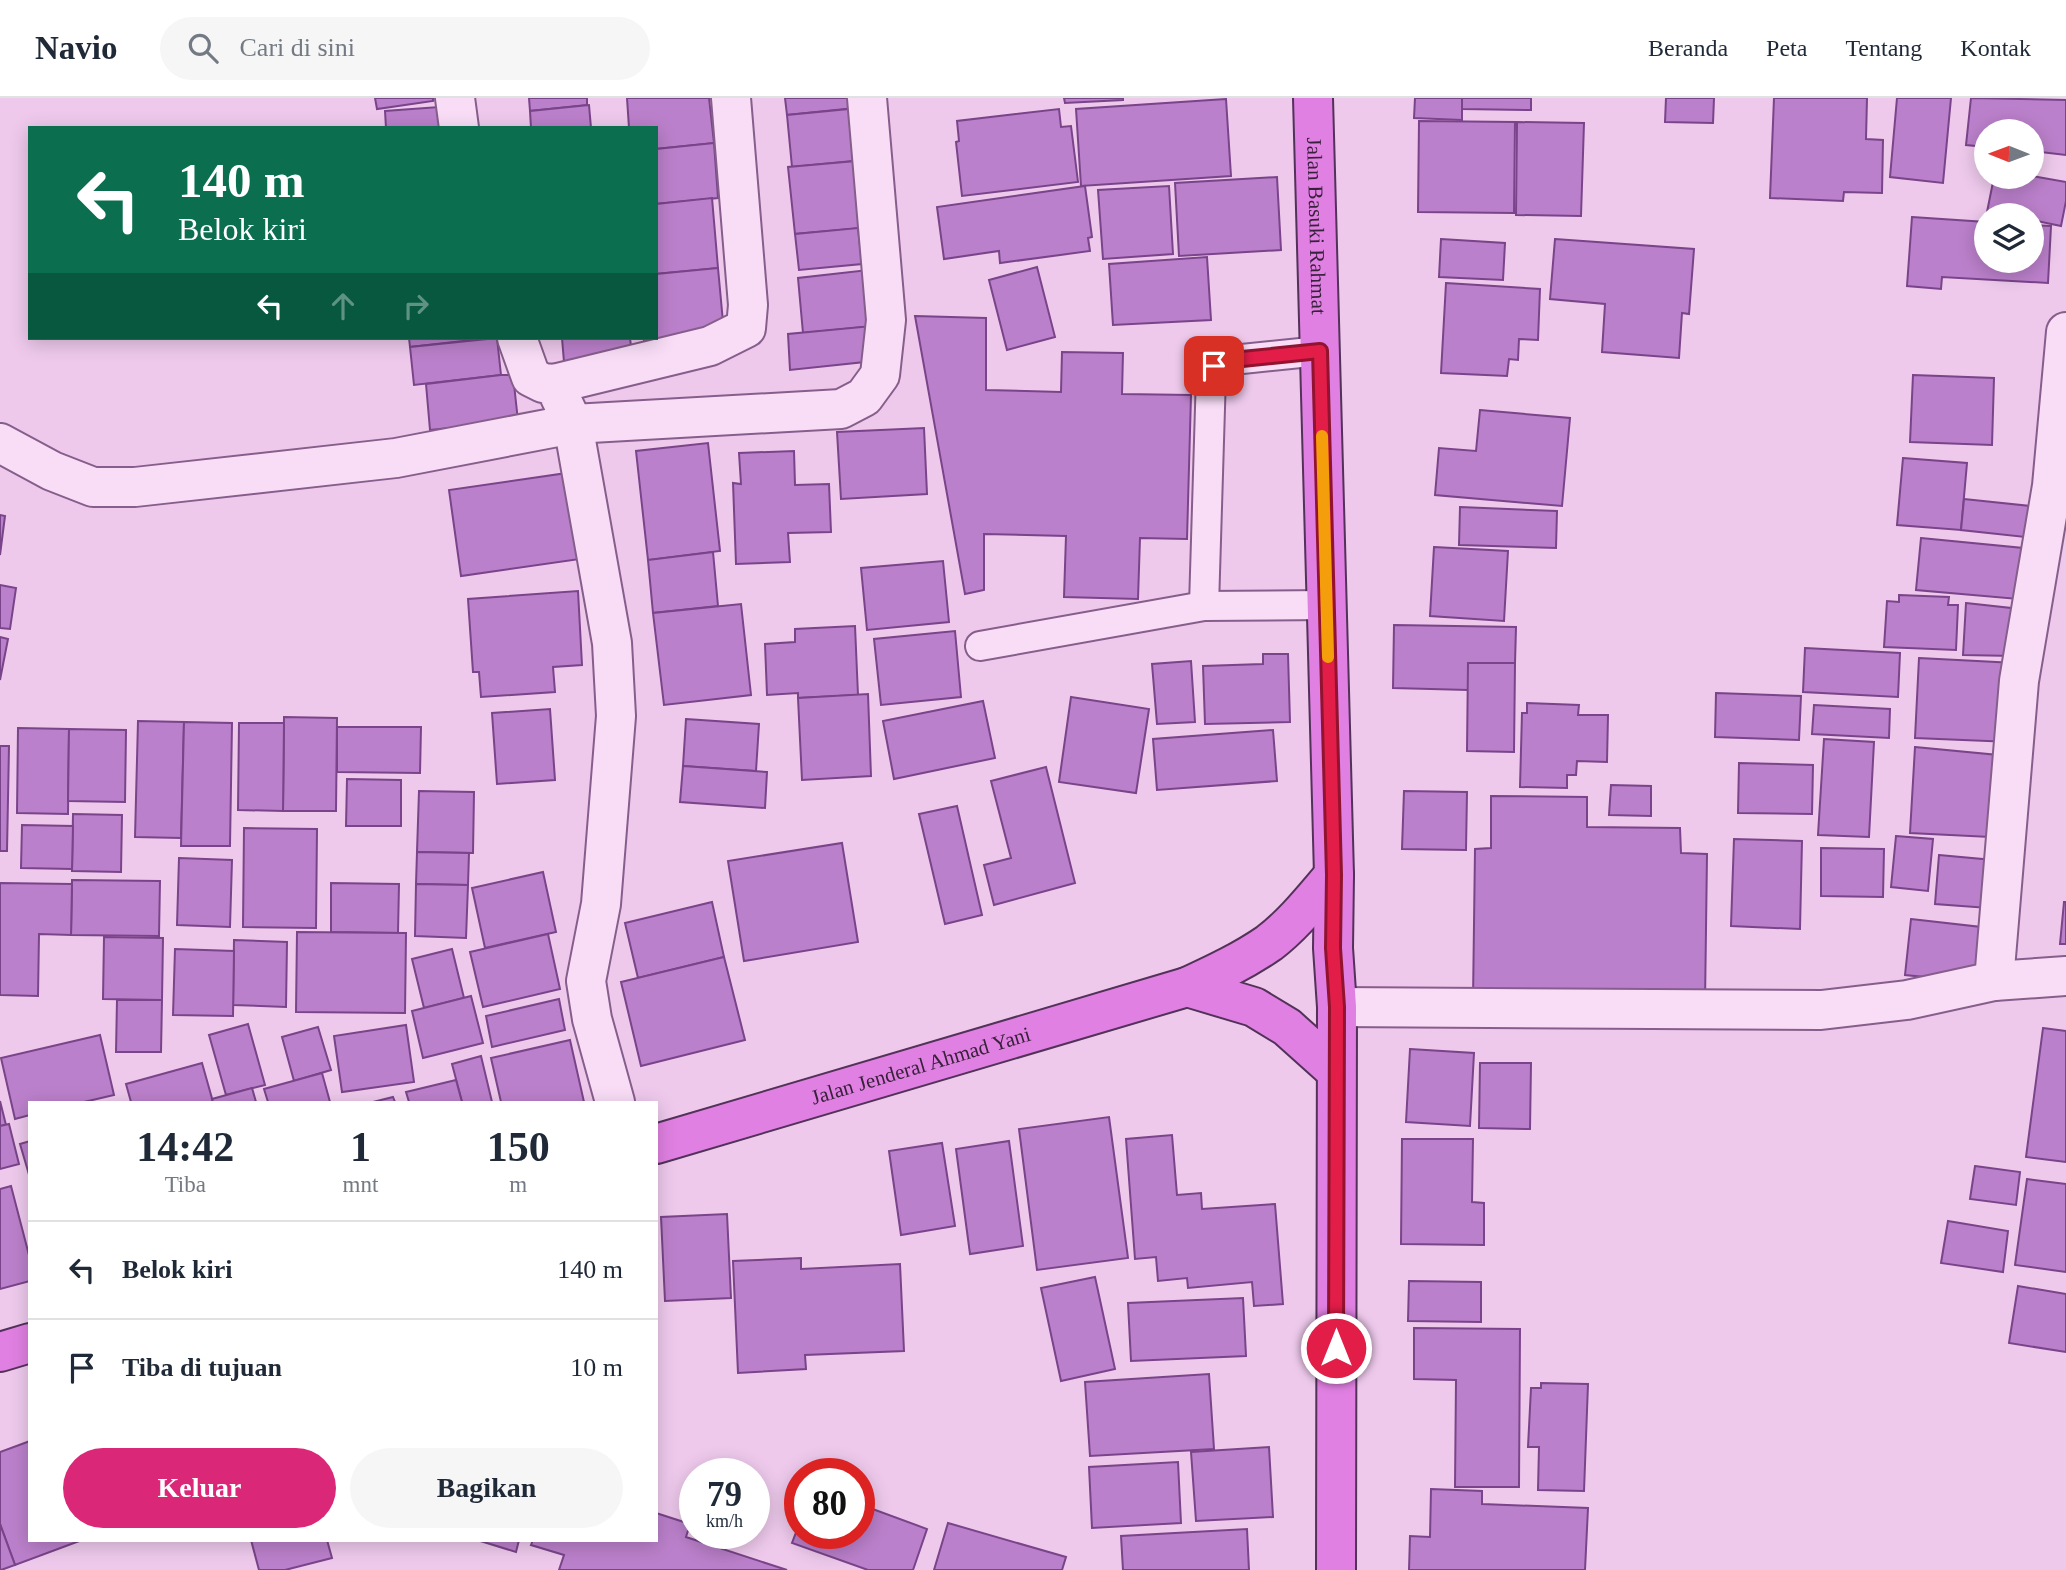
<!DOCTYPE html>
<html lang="id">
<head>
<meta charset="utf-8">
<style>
	body { margin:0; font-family:"Times New Roman",serif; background:#f6f6f7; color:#1f2937; height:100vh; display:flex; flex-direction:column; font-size:26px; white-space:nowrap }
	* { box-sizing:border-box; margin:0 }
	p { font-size:23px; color:#747a83 }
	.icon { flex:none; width:38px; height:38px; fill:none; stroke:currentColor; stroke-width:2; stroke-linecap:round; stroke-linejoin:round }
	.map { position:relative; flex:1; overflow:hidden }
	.drawer { position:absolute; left:28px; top:1003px; width:630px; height:441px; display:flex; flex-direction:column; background:#fff; border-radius:0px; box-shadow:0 4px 18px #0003 }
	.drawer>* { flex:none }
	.guide { position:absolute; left:28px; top:28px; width:630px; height:214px; border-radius:0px; box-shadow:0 4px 18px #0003; background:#0b6e4f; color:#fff; overflow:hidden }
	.needle { width:46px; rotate:271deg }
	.tools { position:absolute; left:1974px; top:21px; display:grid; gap:14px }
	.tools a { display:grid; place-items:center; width:70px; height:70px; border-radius:50%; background:#fff; box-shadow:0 4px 18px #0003; font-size:35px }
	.speed { position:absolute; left:679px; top:1360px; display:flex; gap:14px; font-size:35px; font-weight:700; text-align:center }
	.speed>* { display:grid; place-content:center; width:91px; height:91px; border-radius:50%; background:#fff; box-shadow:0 4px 18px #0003; line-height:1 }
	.speed small { font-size:18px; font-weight:400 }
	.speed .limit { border:10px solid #d22; background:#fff; color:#111 }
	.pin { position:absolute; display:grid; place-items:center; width:60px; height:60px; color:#fff; margin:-30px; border-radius:14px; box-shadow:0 4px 10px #0006 }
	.me { position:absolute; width:77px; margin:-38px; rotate:0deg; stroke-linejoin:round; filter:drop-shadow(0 0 5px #0008) }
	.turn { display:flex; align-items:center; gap:24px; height:147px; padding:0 35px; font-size:32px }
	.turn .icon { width:91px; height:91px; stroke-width:2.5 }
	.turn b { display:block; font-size:49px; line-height:60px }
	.lanes { display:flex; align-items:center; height:66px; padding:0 35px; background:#0003; justify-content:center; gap:35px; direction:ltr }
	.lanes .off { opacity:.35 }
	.eta { display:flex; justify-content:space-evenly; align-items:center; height:119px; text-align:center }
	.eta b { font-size:42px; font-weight:600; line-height:49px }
	.button { display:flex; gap:14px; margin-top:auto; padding:14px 35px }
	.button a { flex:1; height:80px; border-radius:42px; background:#db2777; color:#fff; font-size:28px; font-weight:600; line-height:80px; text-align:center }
	.button a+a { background:#f6f6f7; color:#1f2937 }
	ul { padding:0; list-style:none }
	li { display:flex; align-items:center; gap:21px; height:98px; padding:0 35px; border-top:2px solid #e0e1e3 }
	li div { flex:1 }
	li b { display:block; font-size:26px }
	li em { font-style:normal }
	header { display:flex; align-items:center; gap:42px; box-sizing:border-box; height:98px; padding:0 35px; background:#fff; border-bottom:2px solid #e0e1e3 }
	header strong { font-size:33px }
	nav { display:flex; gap:38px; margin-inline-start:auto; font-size:24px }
	.search { width:490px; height:63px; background:#f6f6f7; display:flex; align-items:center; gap:18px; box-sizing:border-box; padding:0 24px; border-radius:38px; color:#747a83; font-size:26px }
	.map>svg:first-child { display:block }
</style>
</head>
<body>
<header>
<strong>Navio</strong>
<div class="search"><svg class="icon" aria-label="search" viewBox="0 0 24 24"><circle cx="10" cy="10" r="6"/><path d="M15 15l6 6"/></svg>Cari di sini</div>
<nav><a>Beranda</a><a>Peta</a><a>Tentang</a><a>Kontak</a></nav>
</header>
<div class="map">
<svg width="2066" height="1472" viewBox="0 0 2066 1472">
	<rect width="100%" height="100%" fill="#eec9ec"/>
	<g fill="#bb80cb" stroke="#794489" stroke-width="2">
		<path d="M375 0H433V3L377 11Z"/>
		<path d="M529 0H587V7L530 13Z"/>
		<path d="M627 0H709L714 45 656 51V30H629Z"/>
		<path d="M785 0H854L855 10 787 17Z"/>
		<path d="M1064 0H1123V2L1065 5Z"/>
		<path d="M1415 0H1462V22L1414 20Z"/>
		<path d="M1462 0H1531V12L1462 11Z"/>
		<path d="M1666 0H1714L1713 25 1665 24Z"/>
		<path d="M1774 0H1867L1866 41 1883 42 1882 95 1844 94 1843 103 1770 100Z"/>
		<path d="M1897 0H1951L1943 85 1890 79Z"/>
		<path d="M1971 0 2066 2V57L2032 53V33H1986V49L1966 47Z"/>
		<path d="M1226 1 1231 78 1081 88 1076 11Z"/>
		<path d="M589 7 591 30H531L530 13Z"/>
		<path d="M439 9 441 30H386L385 13Z"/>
		<path d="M849 11 853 63 792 69 787 17Z"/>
		<path d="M1059 11 1061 29 1071 28 1078 84 962 98 956 44 959 43 957 23Z"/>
		<path d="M1419 23 1515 24 1514 115 1418 114Z"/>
		<path d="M1517 24 1584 25 1581 118 1516 117Z"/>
		<path d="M714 45 718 100 656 106V51Z"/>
		<path d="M856 63 862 130 795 136 788 69Z"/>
		<path d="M2032 78 2066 84V103L2061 128 2032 122V117H2004L1987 114 1994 79Z"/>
		<path d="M1277 79 1281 152 1179 158 1175 85Z"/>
		<path d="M1085 88 1092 139 1088 140 1090 153 1000 165 999 153 944 161 937 109Z"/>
		<path d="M1169 88 1173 156 1103 161 1098 92Z"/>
		<path d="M712 100 718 170 656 176V106Z"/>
		<path d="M1912 119 1986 124V163H2032V127L2051 128 2048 185 1942 179 1941 191 1907 188Z"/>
		<path d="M858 130 862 166 799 172 795 136Z"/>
		<path d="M1441 141 1505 145 1503 182 1439 179Z"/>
		<path d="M1555 141 1694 151 1689 216 1682 215 1679 260 1602 254 1605 206 1550 201Z"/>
		<path d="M1207 159 1211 222 1113 227 1109 166Z"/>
		<path d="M1037 169 1055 239 1007 252 989 182Z"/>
		<path d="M718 170 724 235 644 242V240H656V176Z"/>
		<path d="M868 172 874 228 803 235 798 180Z"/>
		<path d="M1446 185 1540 191 1538 242 1519 241 1518 262 1509 261 1507 278 1441 275Z"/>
		<path d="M915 218 986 220V292L1061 294 1062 254 1123 255 1122 296 1191 297 1187 441 1140 440 1138 501 1064 499 1066 438 984 436V492L965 496Z"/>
		<path d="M872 228 874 263 790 272 788 236Z"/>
		<path d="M409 240H490L410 249Z"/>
		<path d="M497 240 501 277 414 287 410 249Z"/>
		<path d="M562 240H630L632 257 564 264Z"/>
		<path d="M501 277H513L518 323 430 332 426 286Z"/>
		<path d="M1913 277 1994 280 1992 347 1910 344Z"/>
		<path d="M1480 312 1570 320 1562 408 1435 397 1439 350 1476 353Z"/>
		<path d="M924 330 927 396 841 401 837 334Z"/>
		<path d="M708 345 720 453 648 462 636 353Z"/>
		<path d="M794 353 795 387 829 386 831 434 788 435 790 464 736 466 733 385 741 386 739 355Z"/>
		<path d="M1903 360 1967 365 1961 432 1897 427Z"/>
		<path d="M567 375 580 461 461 478 449 392Z"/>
		<path d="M1964 401 2030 408 2025 439 1961 432Z"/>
		<path d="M1460 409 1557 413 1556 450 1459 447Z"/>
		<path d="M0 417 5 418 0 457Z"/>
		<path d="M1921 440 2023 450 2018 501 1916 492Z"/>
		<path d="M1434 449 1508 453 1504 523 1430 518Z"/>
		<path d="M713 454 718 508 653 515 648 462Z"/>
		<path d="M943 463 949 524 867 532 861 470Z"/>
		<path d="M0 487 16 490 10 531 0 530Z"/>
		<path d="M578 493 582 567 553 569 555 594 481 599 479 574H473L468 501Z"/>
		<path d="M1899 497 1949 499 1948 507H1958L1956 552 1884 549 1887 503 1899 504Z"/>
		<path d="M1966 505 2020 511 2014 558 1963 557Z"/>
		<path d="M741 506 751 597 664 607 653 515Z"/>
		<path d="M1394 527 1516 529 1515 565H1468V592L1393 590Z"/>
		<path d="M855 528 858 597 798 600V595L767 597 765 546 795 544V531Z"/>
		<path d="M955 533 961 599 881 607 874 541Z"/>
		<path d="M0 539 8 541 0 582Z"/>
		<path d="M1805 550 1900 555 1898 599 1803 594Z"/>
		<path d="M1263 556H1288L1290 624 1205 626 1203 568 1263 566Z"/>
		<path d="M1919 560 2015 565 2011 644 1915 640Z"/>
		<path d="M1191 563 1195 624 1157 626 1152 566Z"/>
		<path d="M1468 565H1515L1514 654 1467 653Z"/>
		<path d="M1716 595 1801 598 1799 642 1715 639Z"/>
		<path d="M868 596 871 678 802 682 798 600Z"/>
		<path d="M1071 599 1149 611 1136 695 1059 684Z"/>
		<path d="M983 603 995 660 894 681 883 623Z"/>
		<path d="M1527 605 1579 607 1578 617H1608L1607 664 1577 663 1576 677H1567V690L1520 689 1522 615H1527Z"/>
		<path d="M1814 607 1890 611 1889 640 1812 636Z"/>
		<path d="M550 611 555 682 497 686 492 615Z"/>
		<path d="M284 619 337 620 336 713H283Z"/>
		<path d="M686 621 759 626 756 673 683 668Z"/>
		<path d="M138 623 184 624 181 740 135 739Z"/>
		<path d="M184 624 232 625 230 748H181Z"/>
		<path d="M239 625H284L283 713 238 712Z"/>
		<path d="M337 629H421L420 675 337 674Z"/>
		<path d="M18 630 69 631 68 716 17 715Z"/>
		<path d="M69 631 126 632 125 704 68 703Z"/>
		<path d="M1273 632 1277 683 1157 692 1153 641Z"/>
		<path d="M1824 641 1874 644 1869 739 1818 737Z"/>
		<path d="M0 648H9L7 753H0Z"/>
		<path d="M1915 649 1998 657 1990 739 1910 735Z"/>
		<path d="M1739 665 1813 667 1812 716 1738 715Z"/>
		<path d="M683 668 767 674 765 710 680 704Z"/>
		<path d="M1046 669 1075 785 994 807 984 767 1011 760 991 683Z"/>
		<path d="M347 681 401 682V728H346Z"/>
		<path d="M1611 687 1651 688V718L1609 717Z"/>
		<path d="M419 693 474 694 473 755 417 754Z"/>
		<path d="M1404 693 1467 694 1466 752 1402 751Z"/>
		<path d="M1491 698 1587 699V729L1680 730 1681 755 1707 756 1705 905 1473 902 1475 751 1491 750Z"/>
		<path d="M957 708 982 817 945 826 919 716Z"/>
		<path d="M73 716 122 717 121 774 72 773Z"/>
		<path d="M22 727 73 728 72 771 21 770Z"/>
		<path d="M244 730 317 731 316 830 243 829Z"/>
		<path d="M1896 738 1933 741 1928 793 1891 789Z"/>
		<path d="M1734 741 1802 743 1800 831 1731 828Z"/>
		<path d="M842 745 858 844 744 863 728 763Z"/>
		<path d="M1821 750 1884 751 1883 799 1821 798Z"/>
		<path d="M417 754 469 755 468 787 416 786Z"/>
		<path d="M1939 757 1993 762 1988 810 1935 806Z"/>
		<path d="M179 760 232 762 230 829 177 827Z"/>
		<path d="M543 774 556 834 485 850 472 790Z"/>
		<path d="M72 782 160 783 159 838 71 837Z"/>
		<path d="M0 785 72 786 71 837 39 836 38 898 0 897Z"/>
		<path d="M331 785 399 786 398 835 331 834Z"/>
		<path d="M416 786 468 787 466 840 415 838Z"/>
		<path d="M712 804 724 859 638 880 625 825Z"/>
		<path d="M2064 804H2066V846H2060Z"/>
		<path d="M1911 821 1981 829 1975 884 1905 877Z"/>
		<path d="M297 834 406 835 405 915 296 914Z"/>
		<path d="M548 836 560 891 483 909 470 854Z"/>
		<path d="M104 839 163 840 162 902 103 901Z"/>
		<path d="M234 842 287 844 286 909 233 907Z"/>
		<path d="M175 851 234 853 233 918 173 917Z"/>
		<path d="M452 851 464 900 424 910 412 861Z"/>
		<path d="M724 859 745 942 641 968 621 884Z"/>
		<path d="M471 898 483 945 423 960 412 913Z"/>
		<path d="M559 901 565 932 492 949 486 918Z"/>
		<path d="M117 902H162L161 954H116Z"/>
		<path d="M248 926 265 987 226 997 209 937Z"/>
		<path d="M406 927 414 984 342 994 334 938Z"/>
		<path d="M318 929 331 972 294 983 282 939Z"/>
		<path d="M2043 930 2066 933V1064L2026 1059Z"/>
		<path d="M100 937 114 997 84 1004H30V1017L15 1021 1 960Z"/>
		<path d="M570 942 584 1004H501L491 960Z"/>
		<path d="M1410 951 1474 955 1470 1028 1406 1024Z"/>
		<path d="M481 958 492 1004H462L452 966Z"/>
		<path d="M202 965 213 1004H131L126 986Z"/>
		<path d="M1480 965H1531L1530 1031 1479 1030Z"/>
		<path d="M322 975 330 1004H268L264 991Z"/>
		<path d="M456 982 462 1004H409L406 994Z"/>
		<path d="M252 990 256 1004H213L212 1001Z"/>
		<path d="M393 999 395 1004H373Z"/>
		<path d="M0 1003 6 1027 0 1028Z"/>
		<path d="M1109 1019 1128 1160 1037 1172 1019 1031Z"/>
		<path d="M9 1026 19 1066 0 1071V1028Z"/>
		<path d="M1172 1037 1177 1097 1201 1095 1202 1111 1275 1106 1283 1206 1254 1208 1252 1184 1188 1190 1187 1180 1158 1183 1156 1159 1135 1161 1126 1041Z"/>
		<path d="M1402 1041H1473L1472 1104 1484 1105V1147L1401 1146Z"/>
		<path d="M30 1043V1080L20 1046Z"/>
		<path d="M1009 1043 1023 1148 970 1156 956 1051Z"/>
		<path d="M942 1045 955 1128 901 1137 889 1053Z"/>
		<path d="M1975 1068 2020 1074 2016 1107 1970 1101Z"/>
		<path d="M2027 1081 2066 1086V1174L2015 1167Z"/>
		<path d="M11 1088 30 1161V1183L0 1191V1091Z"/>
		<path d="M727 1116 731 1200 665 1203 661 1119Z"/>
		<path d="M1948 1123 2008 1133 2003 1174 1941 1165Z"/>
		<path d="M801 1160V1171L900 1166 904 1253 805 1257 806 1271 738 1275 733 1163Z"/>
		<path d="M1095 1179 1115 1271 1061 1283 1041 1190Z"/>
		<path d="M1409 1183 1481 1184V1224L1408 1223Z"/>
		<path d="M2018 1188 2066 1196V1254L2009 1245Z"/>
		<path d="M1243 1200 1246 1258 1131 1263 1128 1205Z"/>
		<path d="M1414 1230 1520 1231 1519 1389H1455L1456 1282 1414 1281Z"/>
		<path d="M1209 1276 1214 1351 1090 1358 1085 1284Z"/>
		<path d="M1541 1285 1588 1286 1584 1393 1538 1392 1539 1349H1528L1531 1290H1541Z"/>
		<path d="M30 1343V1442H82L15 1467 0 1426V1354Z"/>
		<path d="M1269 1349 1273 1419 1196 1423 1191 1354Z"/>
		<path d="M1178 1364 1181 1425 1092 1430 1089 1369Z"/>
		<path d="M1431 1391 1482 1393V1406L1588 1410 1585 1472H1409L1410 1438 1430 1439Z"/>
		<path d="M859 1406 927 1431 913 1472H868L792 1445 800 1424V1435H859Z"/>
		<path d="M656 1415 690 1426 686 1439 787 1472H559L564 1457 531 1447 533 1442H656Z"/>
		<path d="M948 1425 1066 1459 1062 1472H934Z"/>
		<path d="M0 1426 15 1467 1 1472H0Z"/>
		<path d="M1247 1431 1249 1472H1123L1121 1438Z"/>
		<path d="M251 1442H327L332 1460 285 1472H259Z"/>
		<path d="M477 1442H519L516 1454Z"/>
	</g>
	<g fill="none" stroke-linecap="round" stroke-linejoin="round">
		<g stroke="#865e8b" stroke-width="32">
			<g id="service">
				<path d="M1320 253 1242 261 1214 268 1211 277 1204 508 1327 507"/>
				<path d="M980 548 1204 508"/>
			</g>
		</g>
		<g stroke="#865e8b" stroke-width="42">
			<g id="minor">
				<path d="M455 0 459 30"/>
				<path d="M517 240 531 279 543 285 554 286 573 326 612 545 616 618 601 806 586 883 592 921 615 1004"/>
				<path d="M554 286 710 248 746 230 748 207 731 0"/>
				<path d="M0 345 52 373 93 389H135L396 360 573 326 841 311 864 299 880 277 886 222 867 0"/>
				<path d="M1994 883 2066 878"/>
				<path d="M1337 909 1821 912 1907 902 1994 883 2019 583 2052 388 2066 234"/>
			</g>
		</g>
		<g stroke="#523259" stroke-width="42">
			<g id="trunk">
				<path id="s1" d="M1313 0 1334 777 1333 850 1337 909 1336 1472"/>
				<path d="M1187 889 1254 909 1287 929 1335 972"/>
				<path id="s2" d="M656 1046 1187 889C1215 876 1243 863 1269 845 1294 826 1314 800 1334 777"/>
				<path d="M0 1254 30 1245"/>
			</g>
		</g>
		<use href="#service" stroke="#f9ddf7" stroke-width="28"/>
		<use href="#minor" stroke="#f9ddf7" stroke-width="38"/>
		<use href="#trunk" stroke="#e080e2" stroke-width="38"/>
	</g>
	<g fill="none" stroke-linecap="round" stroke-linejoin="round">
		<g stroke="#92132f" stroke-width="18">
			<path id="route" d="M1214 268 1242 261 1320 253 1334 777 1333 850 1337 909 1336 1250"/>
		</g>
		<use href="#route" stroke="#e11d48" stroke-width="12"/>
		<path stroke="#f59e0b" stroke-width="12" d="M1322 338 1328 559"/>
	</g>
	<g text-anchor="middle" stroke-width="6" stroke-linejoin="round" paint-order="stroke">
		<g font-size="21" fill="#38213b" stroke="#f6d9f3">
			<text dy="7" stroke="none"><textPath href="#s1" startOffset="128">Jalan Basuki Rahmat</textPath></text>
			<text dy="7" stroke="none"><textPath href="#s2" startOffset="276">Jalan Jenderal Ahmad Yani</textPath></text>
		</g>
	</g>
</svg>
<div class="tools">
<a><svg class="needle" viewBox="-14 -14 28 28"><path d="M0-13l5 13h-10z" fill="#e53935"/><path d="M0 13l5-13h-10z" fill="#747a83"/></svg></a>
<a><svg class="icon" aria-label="layers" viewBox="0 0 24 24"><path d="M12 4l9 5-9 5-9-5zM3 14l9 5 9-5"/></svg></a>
</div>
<div class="speed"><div>79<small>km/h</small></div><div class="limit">80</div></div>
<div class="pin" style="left:1214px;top:268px;background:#d93025"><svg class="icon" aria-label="arrive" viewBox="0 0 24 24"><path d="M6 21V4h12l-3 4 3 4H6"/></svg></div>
<svg class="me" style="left:1336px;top:1250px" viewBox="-20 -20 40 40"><circle r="17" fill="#e11d48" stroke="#fff" stroke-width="3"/><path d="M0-11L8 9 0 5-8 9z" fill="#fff"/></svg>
<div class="guide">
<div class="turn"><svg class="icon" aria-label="left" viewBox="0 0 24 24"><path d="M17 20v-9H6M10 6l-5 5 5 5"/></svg><div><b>140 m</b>Belok kiri</div></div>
<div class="lanes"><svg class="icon" aria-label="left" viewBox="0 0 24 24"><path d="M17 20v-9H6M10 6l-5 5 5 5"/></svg><svg class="icon off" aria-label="ahead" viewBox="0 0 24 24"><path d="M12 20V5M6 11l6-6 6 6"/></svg><svg class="icon off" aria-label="right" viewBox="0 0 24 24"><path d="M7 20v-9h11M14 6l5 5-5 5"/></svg></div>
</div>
<section class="drawer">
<div class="eta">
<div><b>14:42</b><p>Tiba</p></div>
<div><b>1</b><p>mnt</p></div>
<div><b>150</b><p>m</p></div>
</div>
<ul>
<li><svg class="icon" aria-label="left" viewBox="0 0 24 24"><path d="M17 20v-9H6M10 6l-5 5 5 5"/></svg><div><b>Belok kiri</b></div><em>140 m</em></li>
<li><svg class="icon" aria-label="arrive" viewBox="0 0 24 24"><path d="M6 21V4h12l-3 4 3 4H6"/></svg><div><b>Tiba di tujuan</b></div><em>10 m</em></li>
</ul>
<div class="button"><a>Keluar</a><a>Bagikan</a></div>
</section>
</div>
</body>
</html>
